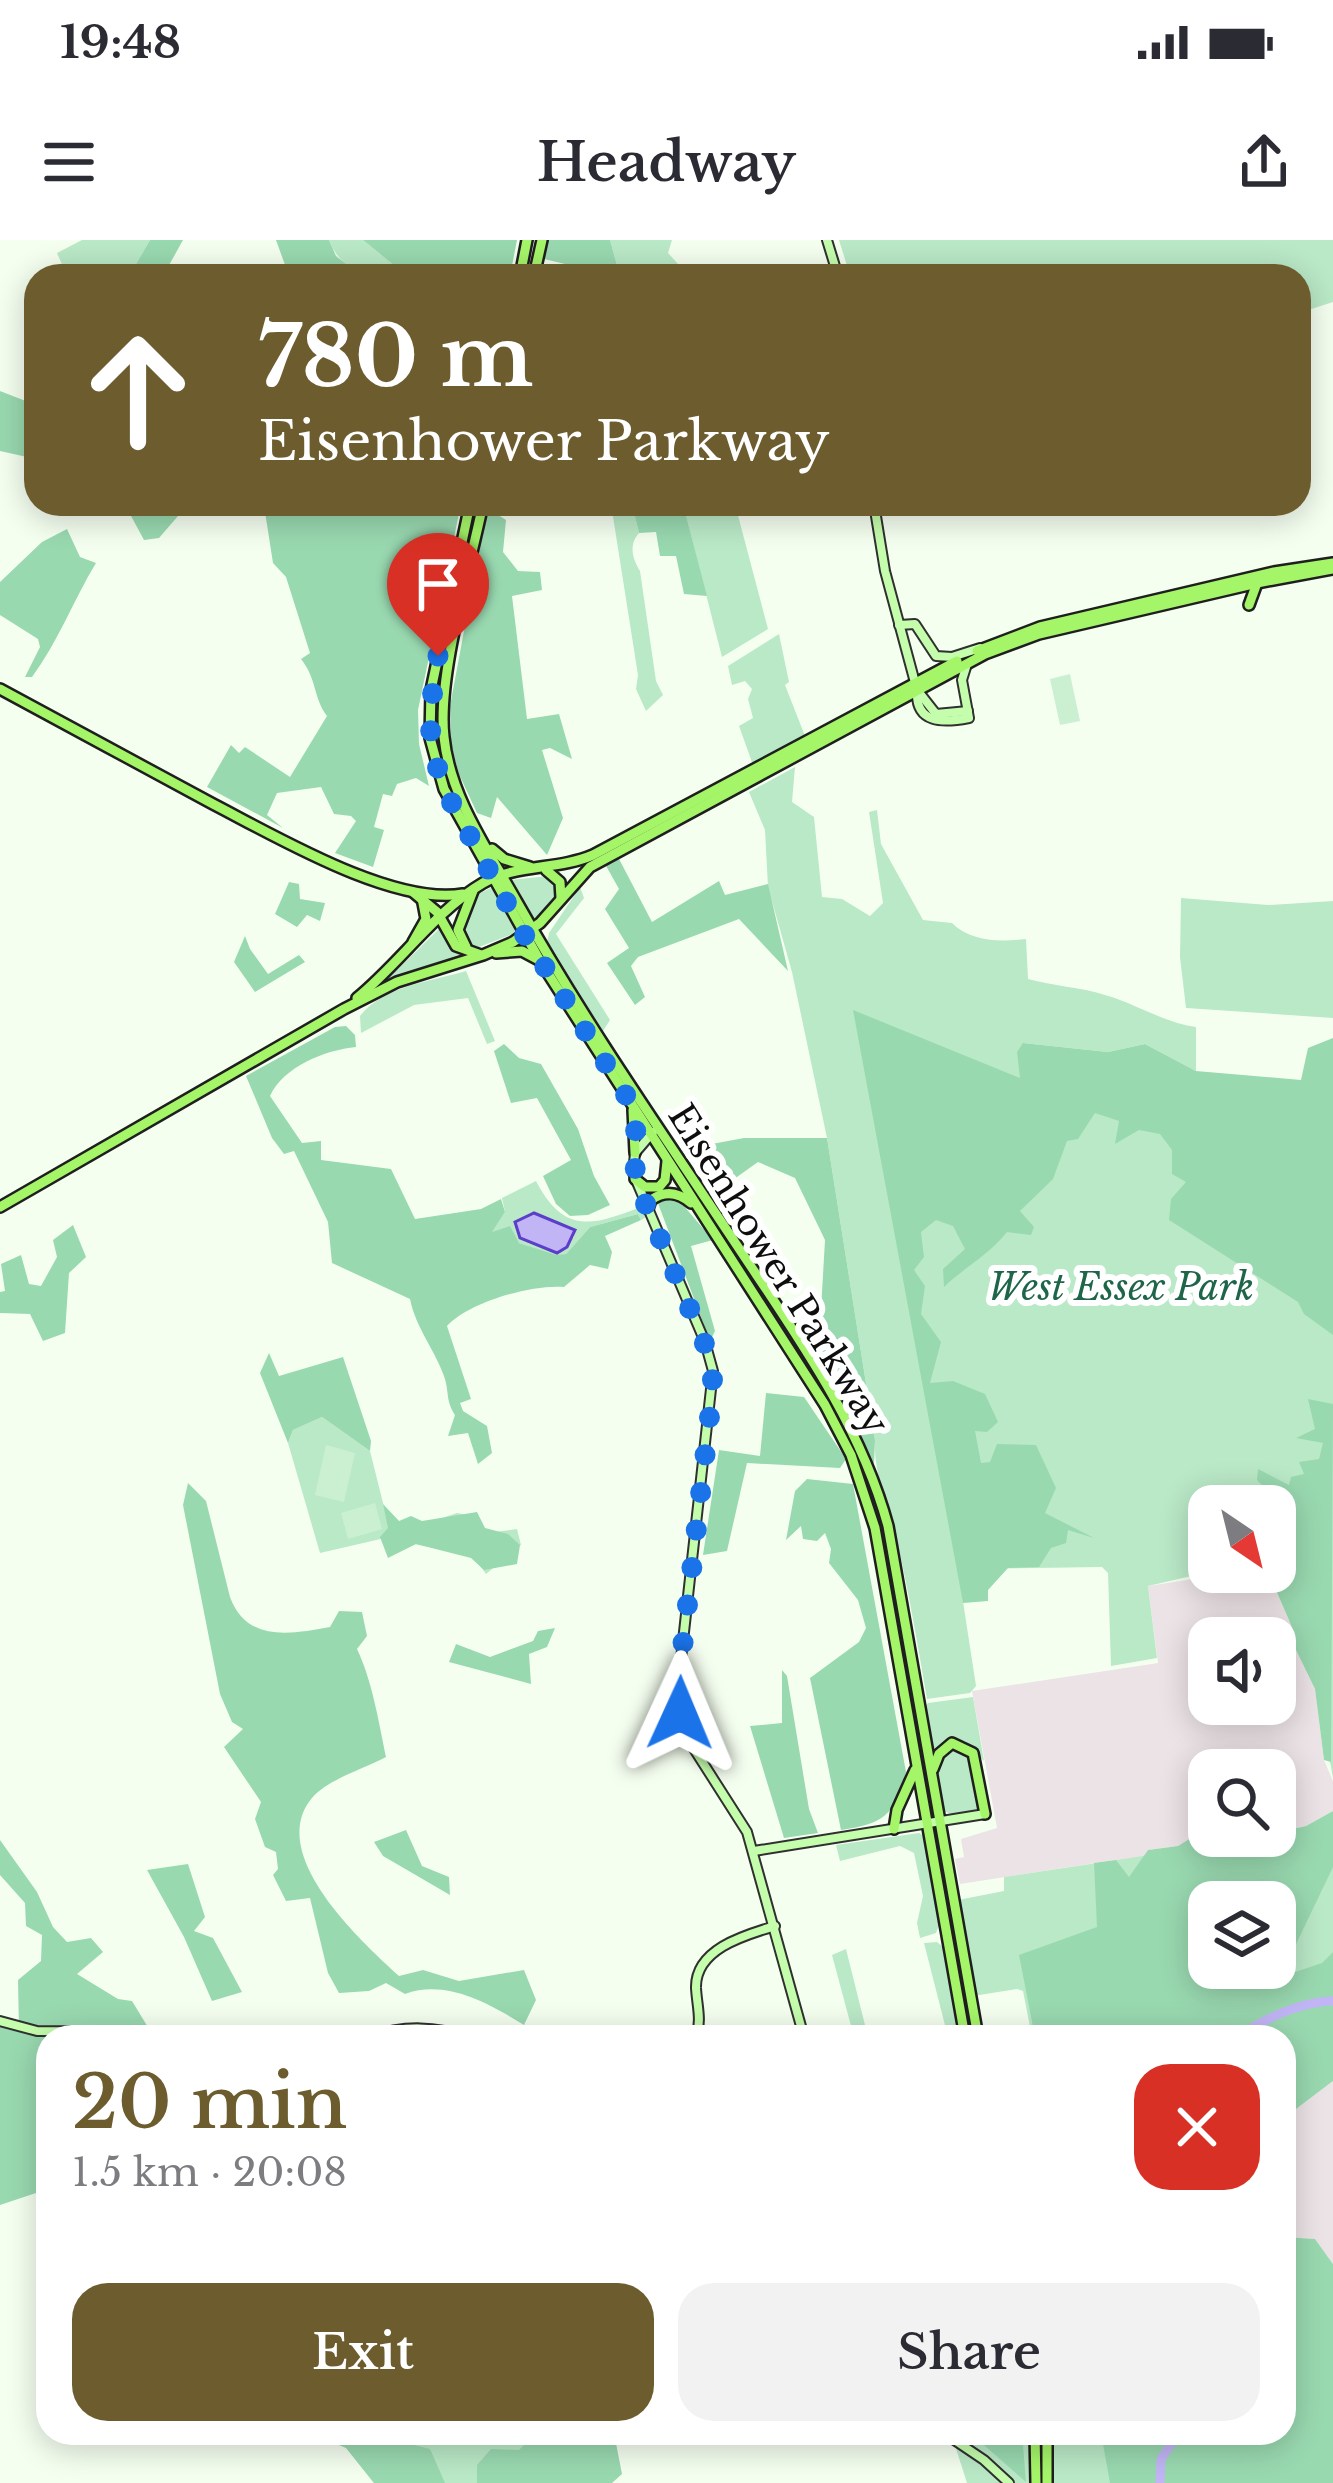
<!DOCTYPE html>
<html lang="en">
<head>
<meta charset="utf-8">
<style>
	body { margin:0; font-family:"Libre Baskerville",serif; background:#f2f2f3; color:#2b2b33; height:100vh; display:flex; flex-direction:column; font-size:45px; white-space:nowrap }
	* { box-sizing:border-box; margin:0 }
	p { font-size:39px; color:#7c7c81 }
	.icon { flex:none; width:66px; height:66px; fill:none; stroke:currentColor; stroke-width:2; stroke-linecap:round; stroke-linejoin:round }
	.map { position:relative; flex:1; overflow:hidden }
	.sheet { position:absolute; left:36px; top:1785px; width:1260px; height:420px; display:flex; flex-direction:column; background:#fff; border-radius:36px; box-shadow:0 6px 30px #0003 }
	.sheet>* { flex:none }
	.guide { position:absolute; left:24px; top:24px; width:1287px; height:252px; border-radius:36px; box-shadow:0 6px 30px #0003; background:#6c5c2e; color:#fff; overflow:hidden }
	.needle { width:78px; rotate:145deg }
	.tools { position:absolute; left:1188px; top:1245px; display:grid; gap:24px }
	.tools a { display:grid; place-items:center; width:108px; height:108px; border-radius:24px; background:#fff; box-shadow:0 6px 30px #0003; font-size:60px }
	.pin { position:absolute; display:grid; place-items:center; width:102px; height:102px; color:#fff; margin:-123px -51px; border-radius:50% 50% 50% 0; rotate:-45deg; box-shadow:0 0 12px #0007 }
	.pin .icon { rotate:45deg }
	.me { position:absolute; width:132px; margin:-66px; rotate:1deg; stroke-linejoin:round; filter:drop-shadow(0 0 9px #0008) }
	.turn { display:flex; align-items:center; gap:42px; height:252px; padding:0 36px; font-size:54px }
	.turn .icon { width:156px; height:156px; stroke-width:2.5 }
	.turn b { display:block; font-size:84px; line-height:102px }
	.round { display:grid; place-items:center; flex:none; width:126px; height:126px; border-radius:36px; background:#f2f2f3 }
	.headline { display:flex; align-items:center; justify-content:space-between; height:204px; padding:0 36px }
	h1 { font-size:72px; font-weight:600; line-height:90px; color:#6c5c2e }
	.primary-button { display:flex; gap:24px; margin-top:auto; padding:24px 36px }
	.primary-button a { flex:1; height:138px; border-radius:36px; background:#6c5c2e; color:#fff; font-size:48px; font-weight:600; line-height:138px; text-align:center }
	.primary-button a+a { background:#f2f2f3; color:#2b2b33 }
	.status { display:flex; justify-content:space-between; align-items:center; height:84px; padding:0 60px; background:#fff; direction:ltr }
	.status svg { height:33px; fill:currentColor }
	header { display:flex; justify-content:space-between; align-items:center; height:156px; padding:0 36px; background:#fff; font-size:54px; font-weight:600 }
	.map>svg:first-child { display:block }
</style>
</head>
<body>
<div class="status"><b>19:48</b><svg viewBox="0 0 49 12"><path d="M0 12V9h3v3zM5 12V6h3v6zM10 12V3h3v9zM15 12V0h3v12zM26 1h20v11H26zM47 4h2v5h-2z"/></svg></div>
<header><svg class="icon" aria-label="menu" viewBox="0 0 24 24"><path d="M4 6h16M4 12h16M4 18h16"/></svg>Headway<svg class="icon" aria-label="share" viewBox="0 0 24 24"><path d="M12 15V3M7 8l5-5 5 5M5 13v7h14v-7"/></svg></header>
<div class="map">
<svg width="1333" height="2243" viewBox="0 0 1333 2243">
	<rect width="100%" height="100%" fill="#f5fff0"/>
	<g fill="#ece3e6" fill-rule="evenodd">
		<path d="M1238 1332H1268L1292 1387 1295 1408 1315 1449 1324 1520 1333 1541V1571L1306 1586 1275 1593V1530H1209V1591L1178 1606 1148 1610 1129 1638 1115 1620 960 1644 955 1619 964 1617 961 1599 997 1588 972 1451 1158 1423 1148 1346ZM1209 1398H1275V1464H1209Z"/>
		<path d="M1333 1841V2024L1315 1999 1284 1997V1908L1290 1902 1296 1869Z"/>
	</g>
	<g fill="#bae9c7" fill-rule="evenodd">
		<path d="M82 0H150L129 36H67L57 13Z"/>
		<path d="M329 0H363L407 36C372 36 344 37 329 0Z"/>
		<path d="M610 0H672L668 13 689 36H620Z"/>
		<path d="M839 0H1333V62L1299 73V36H870L848 29Z"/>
		<path d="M611 264H632L639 293C628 305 633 320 640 331L656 441 663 455 646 471 636 449 638 435Z"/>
		<path d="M683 264H735L768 389 722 417Z"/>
		<path d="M779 394 789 442 785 445 805 496 753 525 739 486 753 478 748 459 752 449 745 441 732 445 728 426Z"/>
		<path d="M795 527 792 562 814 577 822 657 842 659 870 676 883 663 869 572 877 570 881 604 923 680 952 683C971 702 1001 702 1026 699L1028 739C1053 746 1080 747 1105 755 1137 764 1164 783 1196 787V831L1145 804 1108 812 1023 803 1184 846 1333 850V1538L1308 1403H1295L1277 1323 1275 1266H1209V1332L1148 1346 1157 1418 1111 1426 1108 1333 1102 1327 958 1329 976 1446 970 1453 927 1459C918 1406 909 1353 897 1301 889 1267 873 1234 875 1200L827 898 792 732 768 647 765 590 749 552Z"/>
		<path d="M548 636 557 643V654L534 683 511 640Z"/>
		<path d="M493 647 518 692 479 707 467 704 461 692 478 654Z"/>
		<path d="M580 647 584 658 556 694 610 780 603 791 547 703 549 693Z"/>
		<path d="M1181 658 1268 665 1333 661V778L1186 768 1180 717Z"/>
		<path d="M441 687 451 707 464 717 386 741Z"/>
		<path d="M466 731 495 801 487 804 468 758 414 765 361 793 360 776C385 745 430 742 466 731Z"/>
		<path d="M536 941C564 995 593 986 643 966L648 976 641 980 638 974 590 987 566 1014 556 1016 519 1003 514 998 490 994 505 972 502 958ZM530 973 574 989V997L557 1012 520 998 515 984Z"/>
		<path d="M322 1177 370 1211 391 1295 457 1273 472 1276 487 1293 517 1289 521 1305 486 1334 473 1316 385 1298 320 1313 288 1203 293 1190Z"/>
		<path d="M973 1457 984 1521 965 1501H948L934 1513 924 1468 928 1463Z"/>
		<path d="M956 1506C979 1516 978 1542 981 1564L977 1570 952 1574 943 1571C939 1547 929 1519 956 1506Z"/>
		<path d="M1333 1583V1744L1205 1797H1032L1023 1751 1017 1749 973 1756 958 1660 1004 1651V1637L1275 1596ZM1209 1662H1275V1728H1209Z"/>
		<path d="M919 1593 926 1597 939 1685 936 1693 920 1698 917 1683 923 1656 914 1613 900 1606 840 1621 836 1605Z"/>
		<path d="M937 1702 943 1707 959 1797H948L924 1703Z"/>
		<path d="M846 1709 868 1797H854L832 1715Z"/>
		<path d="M335 2193H603L597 2243H374Z"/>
		<path d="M951 2193H1149L1144 2243H967Z"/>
	</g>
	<g fill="#99d9b0" fill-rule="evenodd">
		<path d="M150 0H183L163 36H129Z"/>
		<path d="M276 0H329L336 16 361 36H289Z"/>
		<path d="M363 0H517L510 36H407Z"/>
		<path d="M548 0H610L620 36H585L569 25 544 19Z"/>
		<path d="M0 151 36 165V219L0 211Z"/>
		<path d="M164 264 178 276 159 298 144 300 130 274 134 265Z"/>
		<path d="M268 264H461L418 470 419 504 429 546 416 538 397 544 392 556 383 554 374 587 384 590 373 627 335 613 356 581 351 576 334 574 321 547 277 553 267 575 283 588 207 547 231 505 239 513 245 507 290 537 327 476C313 457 317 439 301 419L310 413 286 337 273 323 265 272Z"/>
		<path d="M632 264H683L707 356 684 354 676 316H660L656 292 639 293Z"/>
		<path d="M487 268 506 280 503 312 518 331 540 332 542 350 512 356 527 479 559 474 572 519 550 508 542 510 563 578 547 615 497 557 491 578 477 573 458 532 451 503 450 466Z"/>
		<path d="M67 289 80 317 96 323C73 361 58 402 32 437H25L40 407 38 399 0 375V342L42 302Z"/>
		<path d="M618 617 652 682 719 641 725 655 768 644 788 731 739 679 638 717 631 726 645 757 635 765 607 723 629 708 605 669 619 649 605 624Z"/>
		<path d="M289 642 299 644 300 659 325 663 320 681 307 675 297 687 275 674Z"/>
		<path d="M245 696 250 709 268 734 299 715 305 722 255 752 234 722Z"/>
		<path d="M853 770 1020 838 1017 812 1023 803 1108 812 1145 804 1196 831 1301 840 1308 808 1333 798V1095L1304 1074 1298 1062 1169 980 1171 959 1186 942 1172 934V910L1160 894 1139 890 1115 904 1119 881 1095 873 1078 899 1067 901 1053 939 1020 971 1034 987 1031 995 1007 992C989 1015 966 1026 944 1047L943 1029 965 1009 953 986 936 980 921 992 924 1017 914 1030 925 1046 921 1074 941 1102 930 1143 953 1141 985 1154 998 1182 987 1192 975 1191 981 1223 990 1222 997 1204 1036 1205 1056 1248 1045 1273 1094 1298 1068 1290 1066 1303 1051 1308 1039 1327 1008 1328 988 1350V1361L963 1363Z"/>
		<path d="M346 786 355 795 356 807C325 810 283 827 270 856L302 903 321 901V920L391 929 415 979 481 969 501 959 505 972 492 992 510 986 519 1003 556 1015 566 1014 590 987 638 974 641 980 605 996 612 1012 608 1029 590 1025 564 1047C533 1044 469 1062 447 1086L471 1159 460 1163 463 1171 487 1186 492 1213 478 1224 468 1193 448 1196 455 1175C446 1161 449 1154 445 1139 436 1111 416 1089 410 1059L332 1023 328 982 294 911 284 914 272 898 246 836 335 787Z"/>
		<path d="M504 804 519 818 541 824 578 889 594 936 610 965 588 975 570 976 556 964 543 936 571 920 537 858 511 863 494 811Z"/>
		<path d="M744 898H827L875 1200 874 1224 848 1167 806 1100 821 1070 825 1000 795 938 758 922 713 954 685 909Z"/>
		<path d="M656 958H677L713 1000 691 1006 715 1091 710 1101Z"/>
		<path d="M73 985 86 1017 69 1033 65 1093 43 1101 30 1074 0 1073V1052L5 1051 1 1024 21 1015 29 1044 41 1046 57 1017 53 1000Z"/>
		<path d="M269 1113 279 1136 343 1117 371 1201 370 1211 322 1177 293 1190 288 1203 260 1133Z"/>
		<path d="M766 1153 804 1157 846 1219 840 1228 747 1223 727 1311 703 1315 719 1210 760 1216Z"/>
		<path d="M1308 1159 1333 1164 1331 1522 1324 1520 1315 1449 1295 1408 1292 1387 1268 1332H1275V1266H1245L1274 1258 1257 1240 1258 1229 1289 1245 1291 1237 1304 1234 1299 1222 1319 1219 1323 1203 1296 1198 1315 1189Z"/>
		<path d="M807 1239 853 1244 906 1532C893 1576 886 1583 841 1590L810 1438 859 1402 866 1388 858 1360 829 1323 831 1309 825 1293 817 1301 803 1299 801 1286 786 1300 795 1251Z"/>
		<path d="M188 1243 206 1261 230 1357C247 1403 291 1394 330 1387L339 1371 362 1372 367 1396 357 1409C372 1440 379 1483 386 1517 364 1529 328 1539 312 1558 265 1614 362 1702 399 1736L423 1730 459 1741 524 1730 536 1760 524 1785C488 1763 446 1739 405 1754L386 1743 369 1751 339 1753 328 1733 310 1658 286 1661 273 1635 278 1629 276 1612 265 1607 255 1579 261 1562 224 1507 243 1489 232 1482 220 1454 183 1265Z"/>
		<path d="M383 1264 399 1281 411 1276 422 1281 477 1272 485 1288 508 1294 520 1305 517 1324 484 1330 471 1318 416 1304 388 1318 380 1297 388 1288Z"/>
		<path d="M555 1388 547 1407 529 1414 531 1444 449 1422 456 1404 490 1417 533 1401 538 1391Z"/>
		<path d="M782 1430 787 1436 809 1569 818 1593 784 1598 750 1486 782 1483Z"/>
		<path d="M1333 1571V1627L1287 1723 1295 1732 1322 1723 1333 1712V1841L1296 1869 1290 1902 1284 1908V1797H1035L1019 1715 1097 1687 1094 1623 1116 1620 1129 1637 1148 1610 1178 1606 1201 1592 1228 1596 1232 1602 1275 1596V1593L1306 1586ZM1209 1662H1275V1728H1209Z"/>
		<path d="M406 1590 422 1626 449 1637 450 1655 383 1616 374 1602Z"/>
		<path d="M0 1600 37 1652 53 1687 67 1702 91 1698 103 1712 77 1734 118 1759 132 1761 154 1797H125L123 1791H112L107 1797H48V1835L36 1855 40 1875 48 1885V1949L0 1965V1784L19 1790 18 1740 41 1721 42 1695 26 1686 25 1663 0 1635Z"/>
		<path d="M188 1624 205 1677 194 1691 213 1698 242 1752 212 1761 184 1697 147 1630Z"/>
		<path d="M1284 1997 1315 1999 1333 2024V2243H1110L1101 2193H1284Z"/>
		<path d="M311 2193H403L406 2203 430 2209 445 2243H374L346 2208Z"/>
		<path d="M536 2193H614L622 2234 612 2243H477V2225L491 2209 519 2210Z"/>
		<path d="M956 2193H1022L1026 2242 984 2205Z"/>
	</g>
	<g fill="#cbf0d1">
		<path d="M1070 434 1080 481 1060 485 1050 439Z"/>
		<path d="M326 1205 355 1213 344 1262 315 1255Z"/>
		<path d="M375 1263 382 1289 348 1299 341 1273Z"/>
	</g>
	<path fill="#c1b5f5" stroke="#5c3eca" stroke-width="3" d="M534 973 575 990 567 1007 557 1013 520 998 515 982Z"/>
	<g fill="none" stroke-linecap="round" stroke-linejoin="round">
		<g stroke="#c1b5f5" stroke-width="9">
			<path d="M1237 1797C1266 1778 1298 1762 1333 1761"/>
			<path d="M1160 2243 1161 2219 1179 2193"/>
		</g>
		<g stroke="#303030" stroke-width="12">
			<g id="secondary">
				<path d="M827 0 838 36"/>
				<path d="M874 264 885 331 917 450C915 484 943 483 969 478L962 440 967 424"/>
				<path d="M899 385 915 384 936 416 952 417 980 408"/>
				<path d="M918 451 936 474 968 471"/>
				<path d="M653 892 635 913 633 933 705 1102 713 1131 678 1446 680 1473 689 1501 747 1592 804 1797"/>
				<path d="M754 1611 985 1574"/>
				<path d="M0 1781 37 1791 238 1792 257 1797"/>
				<path d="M370 1797C405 1784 436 1787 471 1797"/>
				<path d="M696 1797C702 1780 697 1766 696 1748 695 1709 745 1695 775 1686"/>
				<path d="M944 2193 984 2220 1009 2243"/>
			</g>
		</g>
		<g stroke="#1f1f1f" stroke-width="14">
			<g id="primary">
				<path d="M520 36 527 0"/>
				<path d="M534 36 542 0"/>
				<path d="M470 264 431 450 430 498 444 549 540 721 825 1165 851 1215 875 1288 965 1797"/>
				<path d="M483 264C470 327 437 437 444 497 450 557 488 610 517 662 584 781 663 894 738 1007 797 1096 860 1183 888 1286L978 1797"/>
				<path d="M1249 365 1257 343"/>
				<path d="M977 411 1040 387 1274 332 1333 323"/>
				<path d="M0 449C71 487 142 526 213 564 275 596 393 666 463 654"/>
				<path d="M492 609 504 619 530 627"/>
				<path d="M546 630 560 642 561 658"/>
				<path d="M413 652 437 672 456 706 481 715"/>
				<path d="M413 702 426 679 422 658"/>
				<path d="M466 707 458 690 473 651"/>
				<path d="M496 713 522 711 537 719"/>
				<path d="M357 758C400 723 435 671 483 643 516 624 558 630 593 615L957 421"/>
				<path d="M633 870 635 913"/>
				<path d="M635 939 645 947H659L665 940 667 921"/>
				<path d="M0 967 344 769 397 742 483 715 513 702 540 683 590 627 985 414 1039 394 1257 343 1333 329"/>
				<path d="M648 969 651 960C665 950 678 952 691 963"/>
				<path d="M933 1529 939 1514 952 1503 973 1513 985 1574"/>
				<path d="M894 1589 897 1570 915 1530"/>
				<path d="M1035 2193 1036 2243"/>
				<path d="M1047 2193V2243"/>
			</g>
		</g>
		<use href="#secondary" stroke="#c4fdac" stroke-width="8"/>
		<use href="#primary" stroke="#a5f569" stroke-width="9"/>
	</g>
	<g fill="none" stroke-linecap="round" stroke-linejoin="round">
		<path stroke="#1a73e8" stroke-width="21" stroke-dasharray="0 37.8" d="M438 416 429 478 434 516 444 549 524 694 632 865 636 893 635 939 711 1119 713 1147 678 1446 680 1473"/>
	</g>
	<g text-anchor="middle" stroke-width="12" stroke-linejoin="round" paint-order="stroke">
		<g font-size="36" fill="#0e0e0e" stroke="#fff">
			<text transform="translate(779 1029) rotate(58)" y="13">Eisenhower Parkway</text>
		</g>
		<g font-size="36" font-style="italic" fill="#1f6549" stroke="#fff">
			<text x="1121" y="1060">West Essex Park</text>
		</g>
	</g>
</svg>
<div class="tools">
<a><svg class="needle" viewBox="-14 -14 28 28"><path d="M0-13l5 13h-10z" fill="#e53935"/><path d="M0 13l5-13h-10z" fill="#7c7c81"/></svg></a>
<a><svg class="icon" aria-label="sound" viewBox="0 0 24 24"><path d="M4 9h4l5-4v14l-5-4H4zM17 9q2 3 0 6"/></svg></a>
<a><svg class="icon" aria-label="search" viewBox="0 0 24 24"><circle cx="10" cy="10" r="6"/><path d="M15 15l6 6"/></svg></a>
<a><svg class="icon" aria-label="layers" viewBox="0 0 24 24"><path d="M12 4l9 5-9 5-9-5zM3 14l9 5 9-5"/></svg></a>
</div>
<div class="pin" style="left:438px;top:416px;background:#d93025"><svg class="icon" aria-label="arrive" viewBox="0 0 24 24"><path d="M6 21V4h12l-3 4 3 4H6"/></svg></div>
<svg class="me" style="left:680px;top:1473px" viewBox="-20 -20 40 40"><path d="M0-17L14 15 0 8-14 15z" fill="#1a73e8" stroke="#fff" stroke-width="4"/></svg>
<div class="guide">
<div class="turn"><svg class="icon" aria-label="ahead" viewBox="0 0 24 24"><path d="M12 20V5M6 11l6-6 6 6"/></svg><div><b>780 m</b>Eisenhower Parkway</div></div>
</div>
<section class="sheet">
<div class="headline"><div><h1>20 min</h1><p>1.5 km · 20:08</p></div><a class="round" style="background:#d93025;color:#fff"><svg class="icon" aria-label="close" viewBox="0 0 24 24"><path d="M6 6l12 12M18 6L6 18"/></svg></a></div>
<div class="primary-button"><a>Exit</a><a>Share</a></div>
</section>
</div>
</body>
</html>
